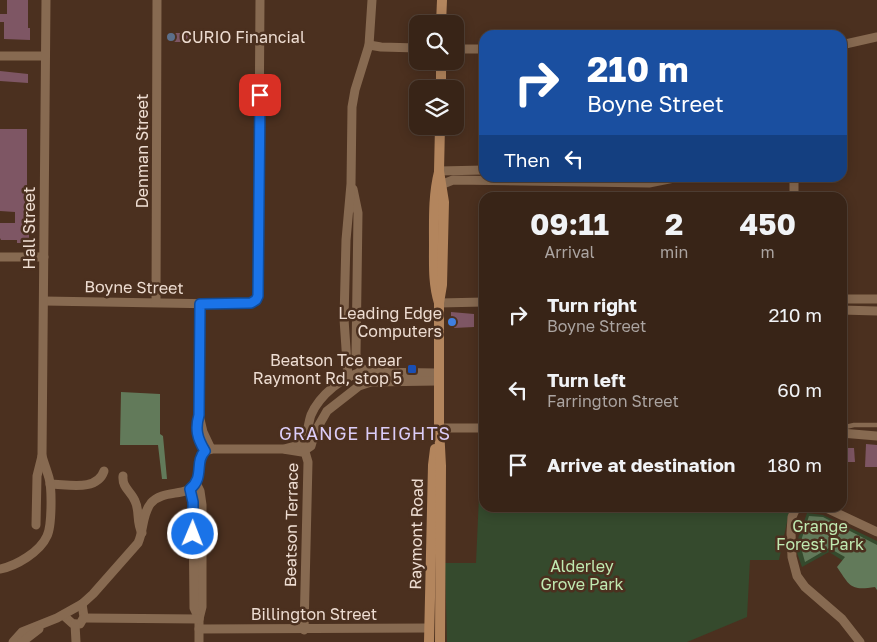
<!DOCTYPE html>
<html lang="en">
<head>
<meta charset="utf-8">
<style>
	body { margin:0; font-family:"Golos Text",sans-serif; background:#3f2c20; color:#f1f3f6; height:100vh; display:flex; flex-direction:column; font-size:19px; white-space:nowrap }
	* { box-sizing:border-box; margin:0 }
	p { font-size:16px; color:#aba4a1 }
	.icon { flex:none; width:28px; height:28px; fill:none; stroke:currentColor; stroke-width:2; stroke-linecap:round; stroke-linejoin:round }
	.map { position:relative; flex:1; overflow:hidden }
	.side { position:absolute; left:479px; top:192px; width:368px; height:320px; display:flex; flex-direction:column; background:#382417; border-radius:15px; box-shadow:0 2px 12px #0003,0 0 0 1px #524136 }
	.side>* { flex:none }
	.banner { position:absolute; left:479px; top:30px; width:368px; height:152px; border-radius:15px; box-shadow:0 2px 12px #0003,0 0 0 1px #524136; background:#1a4fa0; color:#fff; overflow:hidden }
	.controls { position:absolute; left:409px; top:15px; display:grid; gap:10px }
	.controls a { display:grid; place-items:center; width:55px; height:55px; border-radius:10px; background:#382417; box-shadow:0 2px 12px #0003,0 0 0 1px #524136; font-size:25px }
	.pin { position:absolute; display:grid; place-items:center; width:42px; height:42px; color:#fff; margin:-21px; border-radius:10px; box-shadow:0 2px 8px #0006 }
	.me { position:absolute; width:55px; margin:-28px; rotate:1deg; stroke-linejoin:round; filter:drop-shadow(0 0 4px #0008) }
	.turn { display:flex; align-items:center; gap:18px; height:105px; padding:0 25px; font-size:22px }
	.turn .icon { width:65px; height:65px; stroke-width:2.5 }
	.turn b { display:block; font-size:35px; line-height:42px }
	.then { display:flex; align-items:center; height:48px; padding:0 25px; background:#0003; gap:10px; font-size:19px }
	.eta { display:flex; justify-content:space-evenly; align-items:center; height:85px; text-align:center }
	.eta b { font-size:30px; font-weight:700; line-height:35px }
	ul { padding:0; list-style:none }
	li { display:flex; align-items:center; gap:15px; height:75px; padding:0 25px }
	li div { flex:1 }
	li b { display:block; font-size:19px }
	li em { font-style:normal }
	.map>svg:first-child { display:block }
</style>
</head>
<body>
<div class="map">
<svg width="877" height="642" viewBox="0 0 877 642">
	<rect width="100%" height="100%" fill="#4b301f"/>
	<g fill="#354a2d">
		<path d="M479 496H484V508H790L779 560H750L747 617 687 642H447L445 563H476Z"/>
		<path d="M807 513 823 515 877 541V585L872 579 829 552 802 567 795 547Z"/>
	</g>
	<g fill="#627a5a">
		<path d="M121 392 160 394V434L163 436 167 479H162L158 445H120Z"/>
		<path d="M809 516 823 517 877 545V590L875 587C850 591 850 586 837 567L845 557 829 548 805 562 800 544Z"/>
	</g>
	<g fill="#7e5664">
		<path d="M7 0H28V28H30V40L4 39V22H0V14H7Z"/>
		<path d="M168 33H186L187 35H188V42H168Z"/>
		<path d="M0 71 28 74V83L0 81Z"/>
		<path d="M0 129H27V190H25V206H26V215H29V243H17V240H1L0 238V223H15V212L0 211Z"/>
		<path d="M451 312 474 314V327L454 328V323H451Z"/>
		<path d="M866 444 877 445V467H865Z"/>
		<path d="M841 448H854L855 462H841Z"/>
	</g>
	<g fill="none" stroke-linecap="round" stroke-linejoin="round">
		<path stroke="#876a51" stroke-width="4.5" d="M841 428 854 425H877"/>
		<g stroke="#876a51" stroke-width="9">
			<path d="M369 45 381 47 418 48"/>
			<path d="M841 45 877 37"/>
			<path d="M455 49H484"/>
			<path d="M0 56H45"/>
			<path d="M439 171 484 170"/>
			<path d="M443 184 453 180 649 183 674 178"/>
			<path d="M353 189 358 213 356 354 358 363 365 372"/>
			<path d="M794 198V178"/>
			<path d="M0 257H44"/>
			<path d="M841 299H877"/>
			<path d="M44 301 220 304 250 303 256 301 258 291 260 0"/>
			<path d="M156 302 157 0"/>
			<path d="M439 303 484 302"/>
			<path d="M200 304 199 415 203 432 211 449"/>
			<path d="M841 310 877 311"/>
			<path d="M348 378 344 319 346 240 351 184 352 107 355 90 369 45 372 0"/>
			<path d="M198 420 197 433 205 451"/>
			<path d="M439 428H484"/>
			<path d="M841 433 877 436"/>
			<path d="M303 445 308 462 304 630"/>
			<path d="M285 449C291 447 299 446 303 441 308 435 308 423 311 415 319 396 344 374 365 372L438 373"/>
			<path d="M123 476C122 488 131 491 135 501 140 511 136 522 142 533"/>
			<path d="M196 483 200 491 202 505V607L199 619V642"/>
			<path d="M50 484C67 484 97 492 104 471"/>
			<path d="M190 489 193 505 194 608 199 619"/>
			<path d="M796 508 792 517 791 533 792 557 797 576 805 587 842 619 860 642"/>
			<path d="M826 508 877 532"/>
			<path d="M36 525 37 476 42 456"/>
			<path d="M0 569C16 566 40 552 47 536 52 526 52 489 49 478 47 471 44 463 42 456L46 0"/>
			<path d="M63 615 73 624H80L84 617 82 604"/>
			<path d="M84 618 199 619"/>
			<path d="M75 624 76 642"/>
			<path d="M199 629 429 628"/>
			<path d="M13 642 22 632 57 618 82 604 93 594 138 543C144 530 142 514 151 503 163 489 187 497 196 484 202 474 196 460 205 451L213 449H283L302 452 311 446 315 432 327 411 359 386 371 382 438 381"/>
			<path d="M22 642 39 629"/>
		</g>
		<g stroke="#b3855d" stroke-width="10">
			<path d="M441 24 442 0"/>
			<path d="M441 89V61"/>
			<path d="M439 303C433 284 434 265 434 245 434 220 433 196 439 172"/>
			<path d="M429 642 433 465 435 449"/>
			<path d="M440 642 441 466 439 428V303L442 285 444 202 439 171 440 126"/>
		</g>
	</g>
	<g fill="none" stroke-linecap="round" stroke-linejoin="round">
		<g stroke="#114b97" stroke-width="12">
			<path id="route" d="M193 534V502L190 489C205 477 194 462 205 451 197 438 195 429 199 415L200 304 251 303 256 300 258 296 260 95"/>
		</g>
		<use href="#route" stroke="#1a73e8" stroke-width="9"/>
	</g>
	<circle fill="#5c6f8a" stroke="#4b301f" stroke-width="2" cx="171" cy="37" r="5"/>
	<circle fill="#3f7fe0" stroke="#4b301f" stroke-width="2" cx="452" cy="322" r="5"/>
	<rect fill="#1a4fb4" stroke="#4b301f" stroke-width="2" x="407" y="364" width="10" height="10" rx="2.5"/>
	<g text-anchor="middle" stroke-width="5" stroke-linejoin="round" paint-order="stroke">
		<g font-size="16" fill="#eeddd2" stroke="#4b301f" text-anchor="end">
			<text x="181" y="43" text-anchor="start">CURIO Financial</text>
			<text x="442" y="319">Leading Edge<tspan x="442" dy="18">Computers</tspan></text>
			<text x="402" y="366">Beatson Tce near<tspan x="402" dy="18">Raymont Rd, stop 5</tspan></text>
		</g>
		<g font-size="16" fill="#eeddd2" stroke="#4b301f">
			<text transform="translate(142 151) rotate(-90)" y="6">Denman Street</text>
			<text transform="translate(29 228) rotate(-90)" y="6">Hall Street</text>
			<text transform="translate(134 287) rotate(1)" y="6">Boyne Street</text>
			<text transform="translate(291 525) rotate(-89)" y="6">Beatson Terrace</text>
			<text transform="translate(416 534) rotate(-89)" y="6">Raymont Road</text>
			<text x="314" y="620">Billington Street</text>
		</g>
		<g font-size="16" fill="#c0e9b1" stroke="#4b301f">
			<text x="820" y="532">Grange<tspan x="820" dy="18">Forest Park</tspan></text>
			<text x="582" y="572">Alderley<tspan x="582" dy="18">Grove Park</tspan></text>
		</g>
		<g font-size="18" letter-spacing="1" fill="#dccdf8" stroke="#4b301f">
			<text x="365" y="440">GRANGE HEIGHTS</text>
		</g>
	</g>
</svg>
<div class="controls">
<a><svg class="icon" aria-label="search" viewBox="0 0 24 24"><circle cx="10" cy="10" r="6"/><path d="M15 15l6 6"/></svg></a>
<a><svg class="icon" aria-label="layers" viewBox="0 0 24 24"><path d="M12 4l9 5-9 5-9-5zM3 14l9 5 9-5"/></svg></a>
</div>
<div class="pin" style="left:260px;top:95px;background:#d93025"><svg class="icon" aria-label="arrive" viewBox="0 0 24 24"><path d="M6 21V4h12l-3 4 3 4H6"/></svg></div>
<svg class="me" style="left:193px;top:534px" viewBox="-20 -20 40 40"><circle r="17" fill="#1a73e8" stroke="#fff" stroke-width="3"/><path d="M0-11L8 9 0 5-8 9z" fill="#fff"/></svg>
<div class="banner">
<div class="turn"><svg class="icon" aria-label="right" viewBox="0 0 24 24"><path d="M7 20v-9h11M14 6l5 5-5 5"/></svg><div><b>210 m</b>Boyne Street</div></div>
<div class="then">Then<svg class="icon" aria-label="left" viewBox="0 0 24 24"><path d="M17 20v-9H6M10 6l-5 5 5 5"/></svg></div>
</div>
<section class="side">
<div class="eta">
<div><b>09:11</b><p>Arrival</p></div>
<div><b>2</b><p>min</p></div>
<div><b>450</b><p>m</p></div>
</div>
<ul>
<li><svg class="icon" aria-label="right" viewBox="0 0 24 24"><path d="M7 20v-9h11M14 6l5 5-5 5"/></svg><div><b>Turn right</b><p>Boyne Street</p></div><em>210 m</em></li>
<li><svg class="icon" aria-label="left" viewBox="0 0 24 24"><path d="M17 20v-9H6M10 6l-5 5 5 5"/></svg><div><b>Turn left</b><p>Farrington Street</p></div><em>60 m</em></li>
<li><svg class="icon" aria-label="arrive" viewBox="0 0 24 24"><path d="M6 21V4h12l-3 4 3 4H6"/></svg><div><b>Arrive at destination</b></div><em>180 m</em></li>
</ul>
</section>
</div>
</body>
</html>
